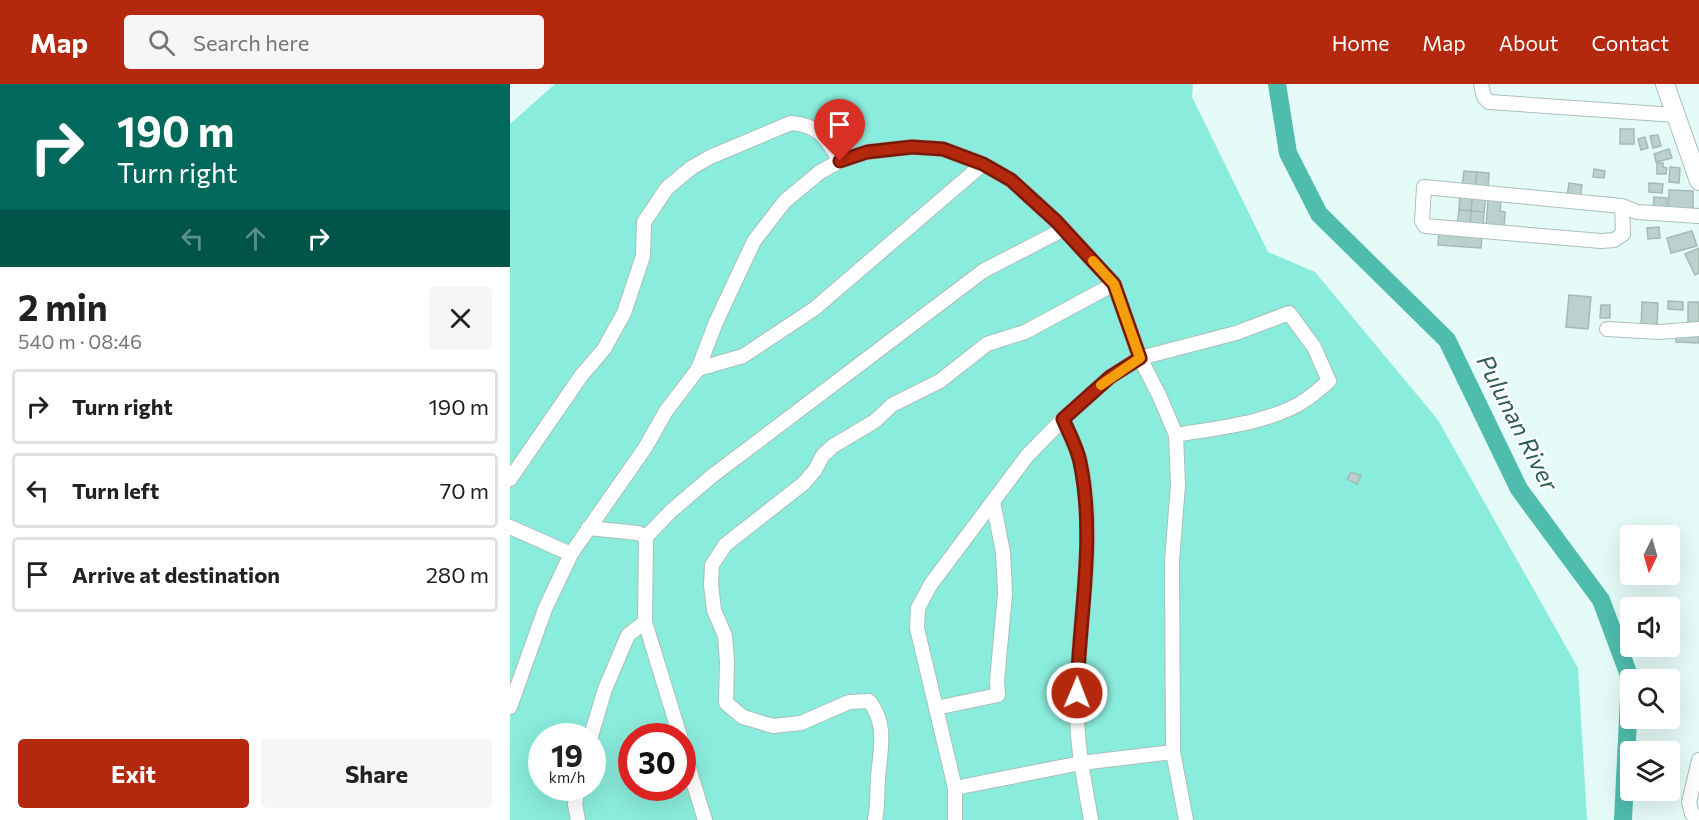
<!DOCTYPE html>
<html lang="en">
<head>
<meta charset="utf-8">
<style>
	body { margin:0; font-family:Commissioner,sans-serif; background:#f6f6f6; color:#222; height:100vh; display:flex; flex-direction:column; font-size:22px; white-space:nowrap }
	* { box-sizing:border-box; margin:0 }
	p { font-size:20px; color:#767676 }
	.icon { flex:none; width:33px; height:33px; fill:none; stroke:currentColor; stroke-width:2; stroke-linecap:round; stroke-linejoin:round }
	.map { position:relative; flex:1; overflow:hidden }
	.drawer { display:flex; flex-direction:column; background:#fff; width:510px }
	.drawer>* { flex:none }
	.banner { background:#00695c; color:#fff; overflow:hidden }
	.needle { width:39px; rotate:185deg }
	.tools { position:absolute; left:1110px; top:441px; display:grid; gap:12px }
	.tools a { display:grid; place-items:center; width:60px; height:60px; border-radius:6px; background:#fff; box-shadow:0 6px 24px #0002; font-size:30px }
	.speed { position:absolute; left:18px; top:639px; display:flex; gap:12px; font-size:30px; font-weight:700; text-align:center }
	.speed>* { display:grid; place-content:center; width:78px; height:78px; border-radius:50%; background:#fff; box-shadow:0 6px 24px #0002; line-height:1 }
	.speed small { font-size:15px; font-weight:400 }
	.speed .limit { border:9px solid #d22; background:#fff; color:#111 }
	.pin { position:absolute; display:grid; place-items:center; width:51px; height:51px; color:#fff; margin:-62px -26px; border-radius:50% 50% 50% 0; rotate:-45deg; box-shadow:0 0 6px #0007 }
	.pin .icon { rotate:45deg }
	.me { position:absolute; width:66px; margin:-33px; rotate:1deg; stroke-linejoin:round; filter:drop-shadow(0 0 4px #0008) }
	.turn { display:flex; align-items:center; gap:21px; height:126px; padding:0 18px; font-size:27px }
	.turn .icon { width:78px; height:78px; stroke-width:2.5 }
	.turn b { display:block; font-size:42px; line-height:51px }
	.lanes { display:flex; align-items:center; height:57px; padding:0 18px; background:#0003; justify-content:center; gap:30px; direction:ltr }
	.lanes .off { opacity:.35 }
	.round { display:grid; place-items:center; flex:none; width:63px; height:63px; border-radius:6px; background:#f6f6f6 }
	.head { display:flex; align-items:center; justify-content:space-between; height:102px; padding:0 18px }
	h1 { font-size:36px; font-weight:700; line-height:45px }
	.primary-button { display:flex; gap:12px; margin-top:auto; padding:12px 18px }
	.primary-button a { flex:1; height:69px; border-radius:6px; background:#b4280d; color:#fff; font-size:24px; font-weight:700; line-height:69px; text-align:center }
	.primary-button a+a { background:#f6f6f6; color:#222 }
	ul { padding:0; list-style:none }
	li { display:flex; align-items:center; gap:18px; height:75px; margin:0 12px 9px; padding:0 6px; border:3px solid #e0e0e0; border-radius:6px }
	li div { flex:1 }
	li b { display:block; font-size:22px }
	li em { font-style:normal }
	header { display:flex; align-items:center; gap:36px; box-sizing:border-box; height:84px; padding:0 30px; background:#b4280d; color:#fff }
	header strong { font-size:28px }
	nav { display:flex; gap:33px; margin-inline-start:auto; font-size:21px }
	.search { width:420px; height:54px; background:#f6f6f6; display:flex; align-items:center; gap:15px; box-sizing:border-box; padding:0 21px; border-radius:6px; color:#767676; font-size:22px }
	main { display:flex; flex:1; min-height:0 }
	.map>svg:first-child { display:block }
</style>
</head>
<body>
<header>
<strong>Map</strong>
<div class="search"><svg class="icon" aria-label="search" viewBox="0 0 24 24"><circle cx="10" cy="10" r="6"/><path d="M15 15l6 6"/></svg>Search here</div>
<nav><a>Home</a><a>Map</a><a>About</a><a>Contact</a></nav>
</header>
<main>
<section class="drawer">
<div class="banner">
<div class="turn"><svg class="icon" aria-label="right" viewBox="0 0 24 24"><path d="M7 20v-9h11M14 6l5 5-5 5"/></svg><div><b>190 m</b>Turn right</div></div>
<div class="lanes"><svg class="icon off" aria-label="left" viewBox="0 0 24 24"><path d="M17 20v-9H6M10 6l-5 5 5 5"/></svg><svg class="icon off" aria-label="ahead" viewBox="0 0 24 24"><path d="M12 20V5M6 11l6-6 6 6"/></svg><svg class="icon" aria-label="right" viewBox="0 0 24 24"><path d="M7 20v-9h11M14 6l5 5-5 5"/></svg></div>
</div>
<div class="head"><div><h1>2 min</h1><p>540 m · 08:46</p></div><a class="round"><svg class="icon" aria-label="close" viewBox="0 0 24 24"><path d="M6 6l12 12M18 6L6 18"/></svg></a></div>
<ul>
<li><svg class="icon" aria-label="right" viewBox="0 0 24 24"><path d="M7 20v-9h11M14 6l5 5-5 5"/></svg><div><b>Turn right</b></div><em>190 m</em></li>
<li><svg class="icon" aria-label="left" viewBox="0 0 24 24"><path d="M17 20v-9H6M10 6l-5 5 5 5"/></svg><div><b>Turn left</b></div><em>70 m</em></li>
<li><svg class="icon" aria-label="arrive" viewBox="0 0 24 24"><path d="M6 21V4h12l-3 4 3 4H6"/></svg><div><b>Arrive at destination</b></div><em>280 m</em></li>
</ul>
<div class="primary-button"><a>Exit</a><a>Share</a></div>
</section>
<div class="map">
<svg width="1189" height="736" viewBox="0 0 1189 736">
	<rect width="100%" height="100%" fill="#e5fbf7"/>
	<path fill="#8aecdc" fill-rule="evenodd" d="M45 0H683L682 13 758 168 805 188 928 336 1068 584 1077 736H0V40ZM32 652H82V704H32ZM122 652H172V704H122Z"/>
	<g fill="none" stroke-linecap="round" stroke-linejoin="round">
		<path stroke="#4fbdad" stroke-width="18" d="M767 0 778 69 809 130 937 256 1009 405 1091 516 1120 594 1113 736"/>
	</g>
	<g fill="#bbd1cd" stroke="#a4bab5" stroke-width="1.5">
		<rect x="1110" y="45" width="14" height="15"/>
		<path d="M1148 51 1151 62 1143 64 1140 52Z"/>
		<path d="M1135 53 1138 64 1131 66 1128 55Z"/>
		<path d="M1159 65 1162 74 1146 78 1144 70Z"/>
		<path d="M1147 79H1153V83L1157 84 1156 90H1147Z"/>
		<path d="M1160 83 1170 84 1169 99 1159 98Z"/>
		<path d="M1084 85 1095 87 1094 94 1083 93Z"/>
		<path d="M954 87 967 88 965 104 952 103Z"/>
		<path d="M967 88 979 89 978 105 965 104Z"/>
		<path d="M1059 99 1072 101 1070 114 1057 112Z"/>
		<path d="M1139 99 1153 100 1152 109 1139 108Z"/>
		<path d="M1159 106 1183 107V128L1159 127Z"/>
		<path d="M950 109 963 110 961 127 949 126Z"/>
		<path d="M963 110 976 111 974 128 961 127Z"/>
		<path d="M1144 113 1157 114V128L1143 127Z"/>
		<path d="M978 115H991L990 127 995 128 994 146 976 144Z"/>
		<path d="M949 126 961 127 960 143 947 142Z"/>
		<path d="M961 127 974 128 973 144 960 143Z"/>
		<path d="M1149 143 1150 154 1138 155 1137 144Z"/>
		<path d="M1182 147 1187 162 1161 169 1157 154Z"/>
		<path d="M929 148 972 151 971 164 928 161Z"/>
		<path d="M1189 164V189L1185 191 1175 170Z"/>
		<path d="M1059 211 1081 213 1078 245 1056 243Z"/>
		<path d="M1158 217 1173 218V226L1158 225Z"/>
		<path d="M1132 218 1148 219 1147 245 1131 244Z"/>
		<path d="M1178 218H1189V241L1178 240Z"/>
		<path d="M1091 221H1100V234H1090Z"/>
		<path d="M1166 247 1189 248V259L1166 258Z"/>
		<path d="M841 388 851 392 847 400 837 395Z"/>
	</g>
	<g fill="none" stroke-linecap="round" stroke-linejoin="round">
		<g stroke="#aabfbb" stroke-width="16">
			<g id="minor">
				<path d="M971 0 974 13 979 18 1165 31"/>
				<path d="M1112 122 1113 150 1104 156 1091 157 915 142 912 137 914 103 1112 122 1127 128 1189 132"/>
				<path d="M1097 245 1149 248 1189 245"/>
				<path d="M188 285 233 272 304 225 473 80"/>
				<path d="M553 335C559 349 566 363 570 377 589 459 565 545 567 628 567 664 575 700 581 736"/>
				<path d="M0 395 71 292 94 265 114 229 133 172 134 138 157 104 181 84 200 73 281 39C309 41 316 54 330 77"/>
				<path d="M0 443 61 470"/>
				<path d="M78 444 128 449 136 453"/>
				<path d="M0 623 35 525 61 470 135 364 156 327 188 285 206 238 244 157 275 117 310 88 330 77 357 68 402 63 433 65 473 80 501 96 546 137 604 200 630 274 649 311 666 351 668 401 662 476 663 668 676 736"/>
				<path d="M426 624 488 611 487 597 495 510 493 468 483 418"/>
				<path d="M81 652 95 605 118 551 135 538"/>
				<path d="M170 652 135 538 136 453 161 427 202 392 473 187 554 145"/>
				<path d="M172 662 195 736"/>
				<path d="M1189 676 1179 718 1182 730 1189 734"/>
				<path d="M445 704 571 679 663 668"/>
				<path d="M68 736 65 720 68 704"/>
				<path d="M365 736C368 722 367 708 368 694 370 667 378 640 359 617L339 618 291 639 263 642 233 633 216 619 217 578 215 552 204 526 201 501 202 481 215 461 294 399 305 386 313 371 323 362 365 337 382 321 430 297 477 260 515 248 604 200"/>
				<path d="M445 736V704L407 544 408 524 421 500 517 372 553 335 600 293 630 274 726 249 779 229 804 263 819 297C811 304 803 311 794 317 760 339 706 344 666 351"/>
			</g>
		</g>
		<g stroke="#aabfbb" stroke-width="20">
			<path id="major" d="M1155 0 1189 97"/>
		</g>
		<use href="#minor" stroke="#fff" stroke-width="14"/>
		<use href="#major" stroke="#fff" stroke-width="18"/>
	</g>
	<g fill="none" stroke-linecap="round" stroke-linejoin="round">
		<g stroke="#751a08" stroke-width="15">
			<path id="route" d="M330 77 357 68 402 63 433 65 473 80 501 96 546 137 604 200 630 274 600 293 553 335C559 349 567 363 570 378 586 454 569 533 567 609"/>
		</g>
		<use href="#route" stroke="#b4280d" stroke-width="10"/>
		<path stroke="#f59e0b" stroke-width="10" d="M583 177 604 200 630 274 591 301"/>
	</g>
	<g text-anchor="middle" stroke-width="4.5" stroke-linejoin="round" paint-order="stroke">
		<g font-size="24" font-style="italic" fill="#2d5c55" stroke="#fff">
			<text transform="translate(1007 339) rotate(63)" y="8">Pulunan River</text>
		</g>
	</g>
</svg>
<div class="tools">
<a><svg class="needle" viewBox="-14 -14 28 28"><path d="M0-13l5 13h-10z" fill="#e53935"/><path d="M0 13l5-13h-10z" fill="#767676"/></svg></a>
<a><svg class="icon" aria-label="sound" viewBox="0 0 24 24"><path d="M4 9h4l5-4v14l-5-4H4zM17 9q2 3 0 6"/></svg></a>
<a><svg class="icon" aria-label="search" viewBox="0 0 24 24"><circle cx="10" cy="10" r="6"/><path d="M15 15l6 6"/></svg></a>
<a><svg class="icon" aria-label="layers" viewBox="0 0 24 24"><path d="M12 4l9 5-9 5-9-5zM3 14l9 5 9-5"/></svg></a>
</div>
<div class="speed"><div>19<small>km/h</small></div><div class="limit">30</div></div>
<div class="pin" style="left:330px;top:77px;background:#d93025"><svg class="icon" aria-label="arrive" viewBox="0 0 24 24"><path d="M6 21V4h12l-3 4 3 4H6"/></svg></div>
<svg class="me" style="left:567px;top:609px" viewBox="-20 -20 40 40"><circle r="17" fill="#b4280d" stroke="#fff" stroke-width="3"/><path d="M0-11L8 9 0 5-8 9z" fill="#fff"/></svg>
</div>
</main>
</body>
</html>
